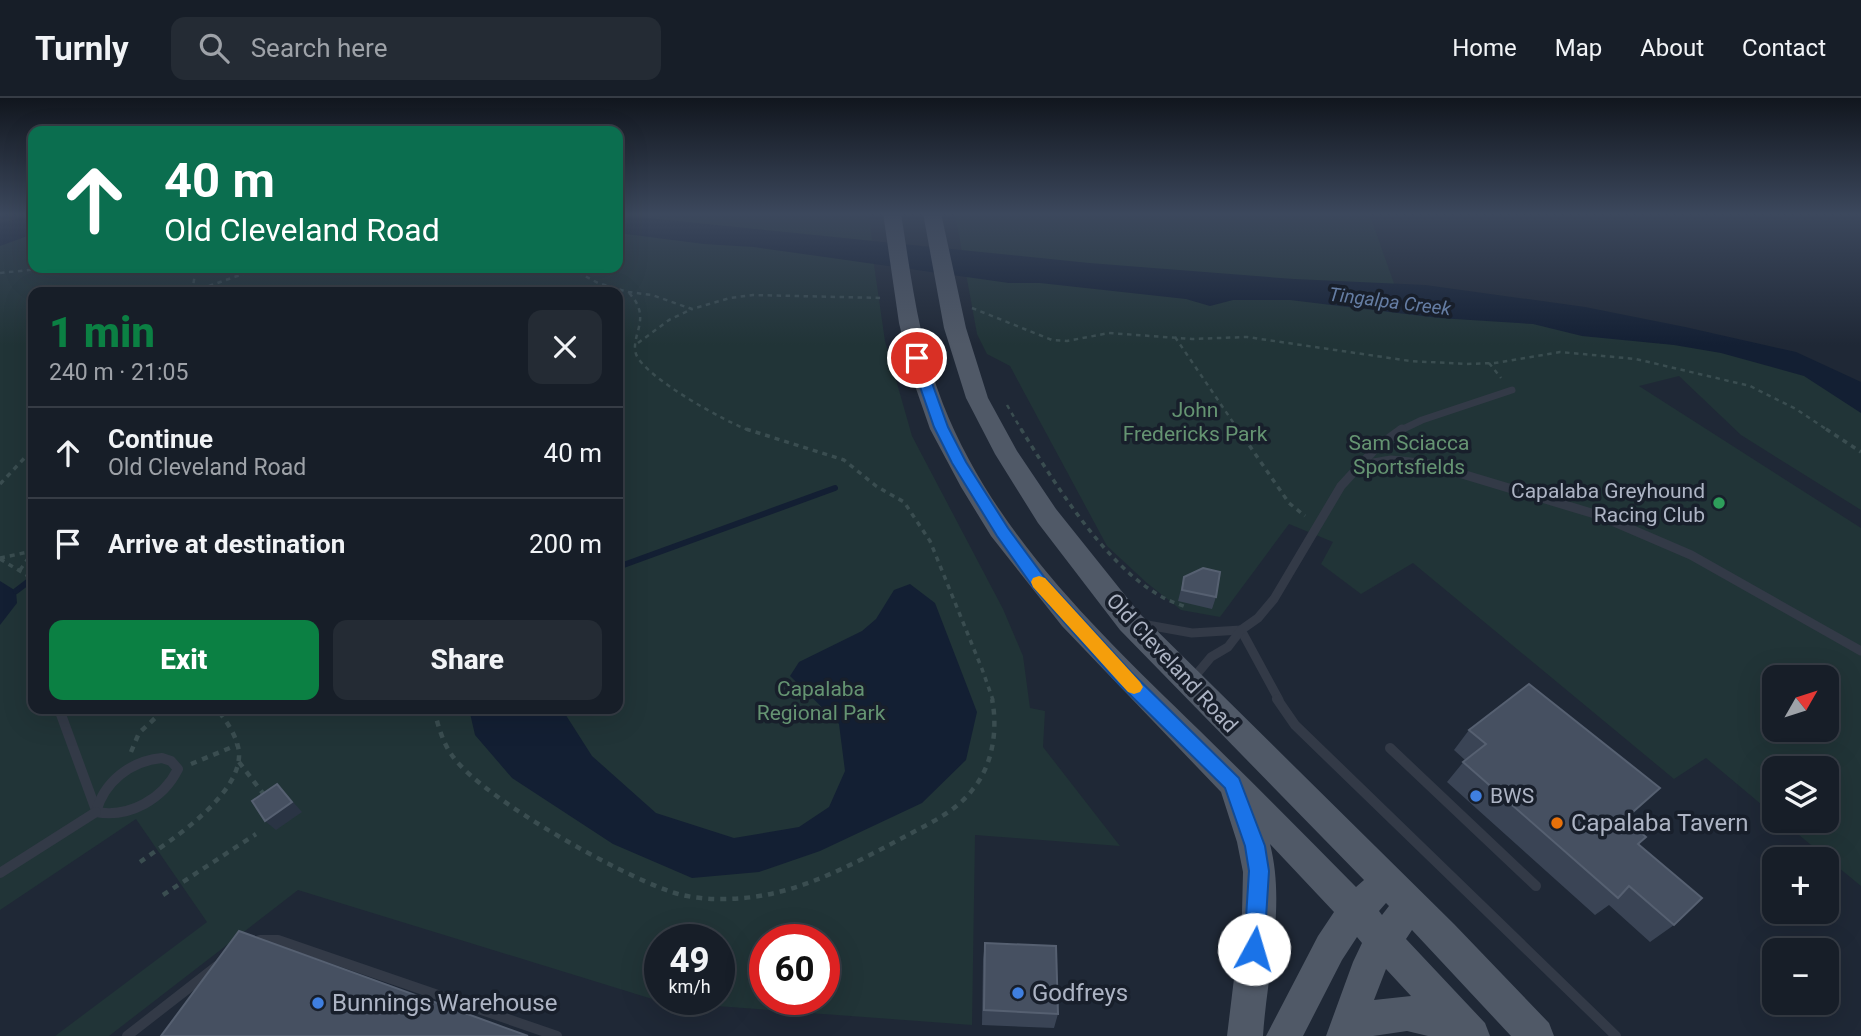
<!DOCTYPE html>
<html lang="en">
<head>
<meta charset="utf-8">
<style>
	body { margin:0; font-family:Roboto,sans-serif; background:#242b34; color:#f1f3f6; height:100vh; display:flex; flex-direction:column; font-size:26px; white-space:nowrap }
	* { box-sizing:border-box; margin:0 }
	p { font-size:23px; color:#9ea2a8 }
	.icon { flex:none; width:38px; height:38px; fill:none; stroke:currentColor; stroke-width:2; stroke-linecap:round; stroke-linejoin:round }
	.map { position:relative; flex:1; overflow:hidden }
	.side { position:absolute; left:28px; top:189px; width:595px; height:427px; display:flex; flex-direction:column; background:#171e28; border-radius:14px; box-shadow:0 7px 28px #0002,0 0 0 2px #363c45 }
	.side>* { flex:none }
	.top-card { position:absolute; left:28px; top:28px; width:595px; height:147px; border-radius:14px; box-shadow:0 7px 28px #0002,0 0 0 2px #363c45; background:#0b6e4f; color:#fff; overflow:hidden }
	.needle { width:46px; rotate:51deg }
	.tools { position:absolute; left:1762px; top:567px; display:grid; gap:14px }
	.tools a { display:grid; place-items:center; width:77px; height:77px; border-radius:14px; background:#171e28; box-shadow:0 7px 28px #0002,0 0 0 2px #363c45; font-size:35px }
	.speed { position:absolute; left:644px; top:826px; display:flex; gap:14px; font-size:35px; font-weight:700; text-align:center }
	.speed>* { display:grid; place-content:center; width:91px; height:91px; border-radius:50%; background:#171e28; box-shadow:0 7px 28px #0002,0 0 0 2px #363c45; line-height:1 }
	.speed small { font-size:18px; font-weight:400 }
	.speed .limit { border:10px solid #d22; background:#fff; color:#111 }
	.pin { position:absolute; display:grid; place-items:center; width:60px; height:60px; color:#fff; margin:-30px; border:4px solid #fff; border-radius:50%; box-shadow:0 2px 7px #0007 }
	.me { position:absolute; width:77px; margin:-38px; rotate:6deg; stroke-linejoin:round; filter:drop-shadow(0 0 5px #0008) }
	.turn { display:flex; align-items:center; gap:24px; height:147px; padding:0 21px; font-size:32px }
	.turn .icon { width:91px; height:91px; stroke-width:2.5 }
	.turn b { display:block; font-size:49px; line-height:60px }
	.round { display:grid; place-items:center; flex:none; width:74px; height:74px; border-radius:14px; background:#242b34 }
	.overview { display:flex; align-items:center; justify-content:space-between; height:119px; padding:0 21px }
	h1 { font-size:42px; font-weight:800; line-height:52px; color:#0b8043 }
	.cta { display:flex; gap:14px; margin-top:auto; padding:14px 21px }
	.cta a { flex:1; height:80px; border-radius:14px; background:#0b8043; color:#fff; font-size:28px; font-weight:800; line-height:80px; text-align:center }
	.cta a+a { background:#242b34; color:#f1f3f6 }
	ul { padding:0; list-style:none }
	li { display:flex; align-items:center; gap:21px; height:91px; padding:0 21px; border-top:2px solid #363c45 }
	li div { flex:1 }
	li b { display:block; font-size:26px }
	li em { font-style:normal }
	header { display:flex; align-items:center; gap:42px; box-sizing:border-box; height:98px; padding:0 35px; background:#171e28; border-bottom:2px solid #363c45 }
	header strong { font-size:33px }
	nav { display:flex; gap:38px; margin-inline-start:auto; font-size:24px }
	.search { width:490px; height:63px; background:#242b34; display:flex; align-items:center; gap:18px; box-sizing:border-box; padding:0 24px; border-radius:14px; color:#9ea2a8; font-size:26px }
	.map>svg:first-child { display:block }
</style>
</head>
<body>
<header>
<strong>Turnly</strong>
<div class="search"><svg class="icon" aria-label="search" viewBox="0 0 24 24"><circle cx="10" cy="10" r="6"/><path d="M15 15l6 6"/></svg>Search here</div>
<nav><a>Home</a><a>Map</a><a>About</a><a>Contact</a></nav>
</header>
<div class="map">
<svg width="1861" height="938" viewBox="0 0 1861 938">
	<rect width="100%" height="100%" fill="#1f2836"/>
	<g fill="#213437" fill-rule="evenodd">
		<path d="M618 115H869L872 143 618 117Z"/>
		<path d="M955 115H1369L1401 205 1707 246 1861 295V412L1741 337 1679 278 1639 288 1861 430V788L1782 723H1827V670H1774V717L1706 660 1674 681 1413 465 1361 496 1321 466 1333 444 1289 426 1220 519 1181 512 1147 485 1107 448 1010 268 987 256 977 236ZM1774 579H1827V632H1774Z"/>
		<path d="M618 127 872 153 885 243 912 338 1003 511 1023 558 1030 610 1045 613 1043 649 1120 748 975 737 972 927 662 904 298 792 109 938H55L207 824 136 721 0 812V138L33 128V170H618ZM33 194H618V611H33ZM660 842H719V901H660ZM765 842H824V901H765Z"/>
	</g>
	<g fill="#131f33">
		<path d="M33 117V136L0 148V125Z"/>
		<path d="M618 117 1089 165 1294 181 1425 187 1585 209 1685 229 1796 254 1861 284V315L1804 278 1721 255 1674 247 1582 238 1533 226 1439 220 1290 202H1233L1210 208 1186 201 1040 185H1009L754 149 704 146 618 135Z"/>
		<path d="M0 483 16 493 17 505 0 527Z"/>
		<path d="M910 486 935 505 977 614 966 662 922 705 820 753 759 774 692 780 613 746 512 680 475 637 469 611H562L592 658 656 715 734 740 799 729 829 709 845 673 839 626 790 578 799 564 862 533 876 521 894 492Z"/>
	</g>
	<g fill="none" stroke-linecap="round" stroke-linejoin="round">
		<g stroke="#131f33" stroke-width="6">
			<path d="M618 469 835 390"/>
			<path d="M16 493 33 480"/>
		</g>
		<g stroke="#3a4d50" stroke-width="2.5" stroke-dasharray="4.5 4.5" stroke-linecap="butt">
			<path d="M570 170 598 185 628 194 652 197 692 211 730 200 753 197 884 200"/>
			<path d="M0 175 49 170"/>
			<path d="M192 194 260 170"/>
			<path d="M192 194 196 170"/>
			<path d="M629 195C653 220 630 237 636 256 644 279 727 325 751 333"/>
			<path d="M972 210 1052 242 1067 243 1109 235 1192 241 1247 239 1410 263 1466 266 1495 265 1560 254 1636 261 1750 288 1796 311 1829 333"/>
			<path d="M1175 239 1239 333"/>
			<path d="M638 245 669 222 692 211"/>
			<path d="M1489 265 1501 280"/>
			<path d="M1007 307 1022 333"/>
		</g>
		<g stroke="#3a4d50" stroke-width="3.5" stroke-dasharray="5 5" stroke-linecap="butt">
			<path d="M746 331 844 362 876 388 904 404 930 443 982 571 993 602"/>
			<path d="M1021 331C1054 384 1103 464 1157 496 1166 502 1176 505 1186 509"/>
			<path d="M1238 331 1289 405 1305 418"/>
			<path d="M1826 331 1861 354"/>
			<path d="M0 386 33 351"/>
			<path d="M0 460 33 453"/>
			<path d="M0 461 33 481"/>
			<path d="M20 472 32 455"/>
		</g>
		<g stroke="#3a4d50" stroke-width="4.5" stroke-dasharray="6 6" stroke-linecap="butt">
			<path d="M434 611C438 628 443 646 454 660 486 702 617 775 669 793 685 799 703 801 721 801 788 802 846 770 904 739 928 726 956 714 973 691 993 667 998 631 992 601"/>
			<path d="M131 654 139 635 165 611"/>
			<path d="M239 664 265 698"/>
			<path d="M191 666 237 647"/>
			<path d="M140 764C171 742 242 697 239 654 237 638 227 624 217 611"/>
			<path d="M163 797 256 736"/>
		</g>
		<path stroke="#333a47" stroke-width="7" d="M1399 333 1422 322 1512 292"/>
		<g stroke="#333a47" stroke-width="9">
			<path d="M1356 368 1391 362 1429 366 1598 417 1691 457 1861 553"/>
			<path d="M1142 526 1192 535 1241 532"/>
			<path d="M1241 532 1279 602"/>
			<path d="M1191 583 1211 559 1228 549 1241 532 1258 520 1274 501 1341 388 1376 350 1402 331"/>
		</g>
		<g stroke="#333a47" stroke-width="10">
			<path d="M1277 601 1295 627 1616 938"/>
			<path d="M59 611 96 712"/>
			<path d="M1390 650 1536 788"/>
			<path d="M162 660 171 663 178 671C163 701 130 720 96 714 104 684 130 663 162 660Z"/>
			<path d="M0 775 96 714"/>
			<path d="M252 846 260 842H278L557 938"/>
			<path d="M127 938 217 868"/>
		</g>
		<path fill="#505967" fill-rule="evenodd" d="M883 115H901C911 179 919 245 943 306 994 436 1101 537 1199 632 1252 684 1304 736 1356 789L1364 782 1120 532 1038 425 995 356 966 300 944 230 923 115H941L966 230 988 300 1017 353 1056 411 1140 516 1454 826 1549 925 1554 938H1511L1412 832 1406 841 1485 925 1490 938H1428L1407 933 1373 938H1326L1353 864 1362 845 1357 839 1342 862 1303 938H1266L1318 838 1334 814 1270 746C1286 808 1267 875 1263 938H1227L1242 815 1243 774 1237 744 1221 694 1062 528 991 438 961 389 930 331 912 279 899 225ZM1386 805 1389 808 1382 817 1379 813ZM1386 871 1411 898 1374 902Z"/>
	</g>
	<g fill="#3a4455">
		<path d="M1184 479 1216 499 1212 511 1178 503Z"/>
		<path d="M1469 632 1625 721 1638 746 1674 827 1650 844 1609 807 1595 817 1447 684 1465 662 1454 652Z"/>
		<path d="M985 845 1058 916 1054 930 982 927 983 861Z"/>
	</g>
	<path fill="#2a3444" d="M277 686 302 714 276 732 265 723Z"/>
	<g fill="#465061" stroke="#566071" stroke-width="2">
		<path d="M1203 470 1220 474 1216 499 1182 492 1184 479Z"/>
		<path d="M1529 586 1660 690 1625 721 1646 739 1638 746 1702 800 1674 827 1629 788 1618 800 1463 664 1486 646 1469 632Z"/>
		<path d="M277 686 292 704 265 723 252 703Z"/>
		<path d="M239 833 528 938H161Z"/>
		<path d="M985 845 1056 848 1058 916 984 912Z"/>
	</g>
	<linearGradient id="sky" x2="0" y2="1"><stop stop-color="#11161e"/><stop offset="0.47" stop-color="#3c485d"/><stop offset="1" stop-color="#3c485d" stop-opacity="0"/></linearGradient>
	<rect width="1861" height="247" fill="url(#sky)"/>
	<path fill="#1a73e8" stroke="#114b97" stroke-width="2" d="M917 255 923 260 948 329 966 364 1008 430 1045 480 1131 574 1239 680 1265 748 1269 773 1264 851 1261 859 1254 862 1247 859 1244 851 1249 773 1245 748 1225 690 1118 585 1033 489 997 438 952 365 934 329 910 260Z"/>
	<path fill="#f59e0b" d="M1039 478 1045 480 1140 584 1143 589 1140 594 1134 596 1128 594 1033 489 1031 484 1033 480Z"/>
	<circle fill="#2e9e5b" stroke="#181f2b" stroke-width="2.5" cx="1719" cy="405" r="7"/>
	<g fill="#3f7fe0" stroke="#181f2b" stroke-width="2.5">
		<circle cx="1476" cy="698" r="7"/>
		<circle cx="1018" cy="895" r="7"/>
		<circle cx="318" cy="905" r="7"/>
	</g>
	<circle fill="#e8710a" stroke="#181f2b" stroke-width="2.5" cx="1557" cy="725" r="7"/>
	<g text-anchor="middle" stroke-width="7" stroke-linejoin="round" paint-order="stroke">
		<g font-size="19" font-style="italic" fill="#657da3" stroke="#181f2b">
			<text transform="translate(1390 203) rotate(7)" y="7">Tingalpa Creek</text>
		</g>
		<g font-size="21" fill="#659472" stroke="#181f2b">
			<text x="1195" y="319">John<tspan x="1195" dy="24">Fredericks Park</tspan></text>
			<text x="1409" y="352">Sam Sciacca<tspan x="1409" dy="24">Sportsfields</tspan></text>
			<text x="821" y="598">Capalaba<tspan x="821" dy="24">Regional Park</tspan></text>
		</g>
		<g font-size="21" fill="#adb4c4" stroke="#181f2b" text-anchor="end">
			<text x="1705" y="400">Capalaba Greyhound<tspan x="1705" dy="24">Racing Club</tspan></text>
			<text x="1490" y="705" text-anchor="start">BWS</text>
		</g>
		<g font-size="21" fill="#adb4c4" stroke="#181f2b">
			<text transform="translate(1172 565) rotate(47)" y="7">Old Cleveland Road</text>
		</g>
		<g font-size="24" fill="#adb4c4" stroke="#181f2b" text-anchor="start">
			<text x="1571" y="733">Capalaba Tavern</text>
			<text x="1032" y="903">Godfreys</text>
			<text x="332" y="913">Bunnings Warehouse</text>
		</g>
	</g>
</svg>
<div class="tools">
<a><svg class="needle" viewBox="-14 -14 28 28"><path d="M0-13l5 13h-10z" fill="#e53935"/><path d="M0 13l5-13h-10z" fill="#9ea2a8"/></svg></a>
<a><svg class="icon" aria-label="layers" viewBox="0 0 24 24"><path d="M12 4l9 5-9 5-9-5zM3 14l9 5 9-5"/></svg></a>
<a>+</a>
<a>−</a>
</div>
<div class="speed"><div>49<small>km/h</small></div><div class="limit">60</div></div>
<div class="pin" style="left:917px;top:260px;background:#d93025"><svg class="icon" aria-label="arrive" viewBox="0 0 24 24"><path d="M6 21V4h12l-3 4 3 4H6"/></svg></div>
<svg class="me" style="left:1254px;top:851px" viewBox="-20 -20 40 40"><circle r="19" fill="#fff"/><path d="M0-13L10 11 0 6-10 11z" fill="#1a73e8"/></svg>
<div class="top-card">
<div class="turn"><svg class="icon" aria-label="ahead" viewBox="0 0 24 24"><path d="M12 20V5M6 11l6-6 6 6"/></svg><div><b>40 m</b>Old Cleveland Road</div></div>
</div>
<section class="side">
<div class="overview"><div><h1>1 min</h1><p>240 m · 21:05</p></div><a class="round"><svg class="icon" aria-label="close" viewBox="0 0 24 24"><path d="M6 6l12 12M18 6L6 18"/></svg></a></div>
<ul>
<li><svg class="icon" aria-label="ahead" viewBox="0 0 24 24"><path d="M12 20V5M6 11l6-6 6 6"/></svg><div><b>Continue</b><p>Old Cleveland Road</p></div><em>40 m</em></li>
<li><svg class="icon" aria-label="arrive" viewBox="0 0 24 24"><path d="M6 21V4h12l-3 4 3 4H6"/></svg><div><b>Arrive at destination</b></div><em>200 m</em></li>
</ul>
<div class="cta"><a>Exit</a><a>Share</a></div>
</section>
</div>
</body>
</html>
